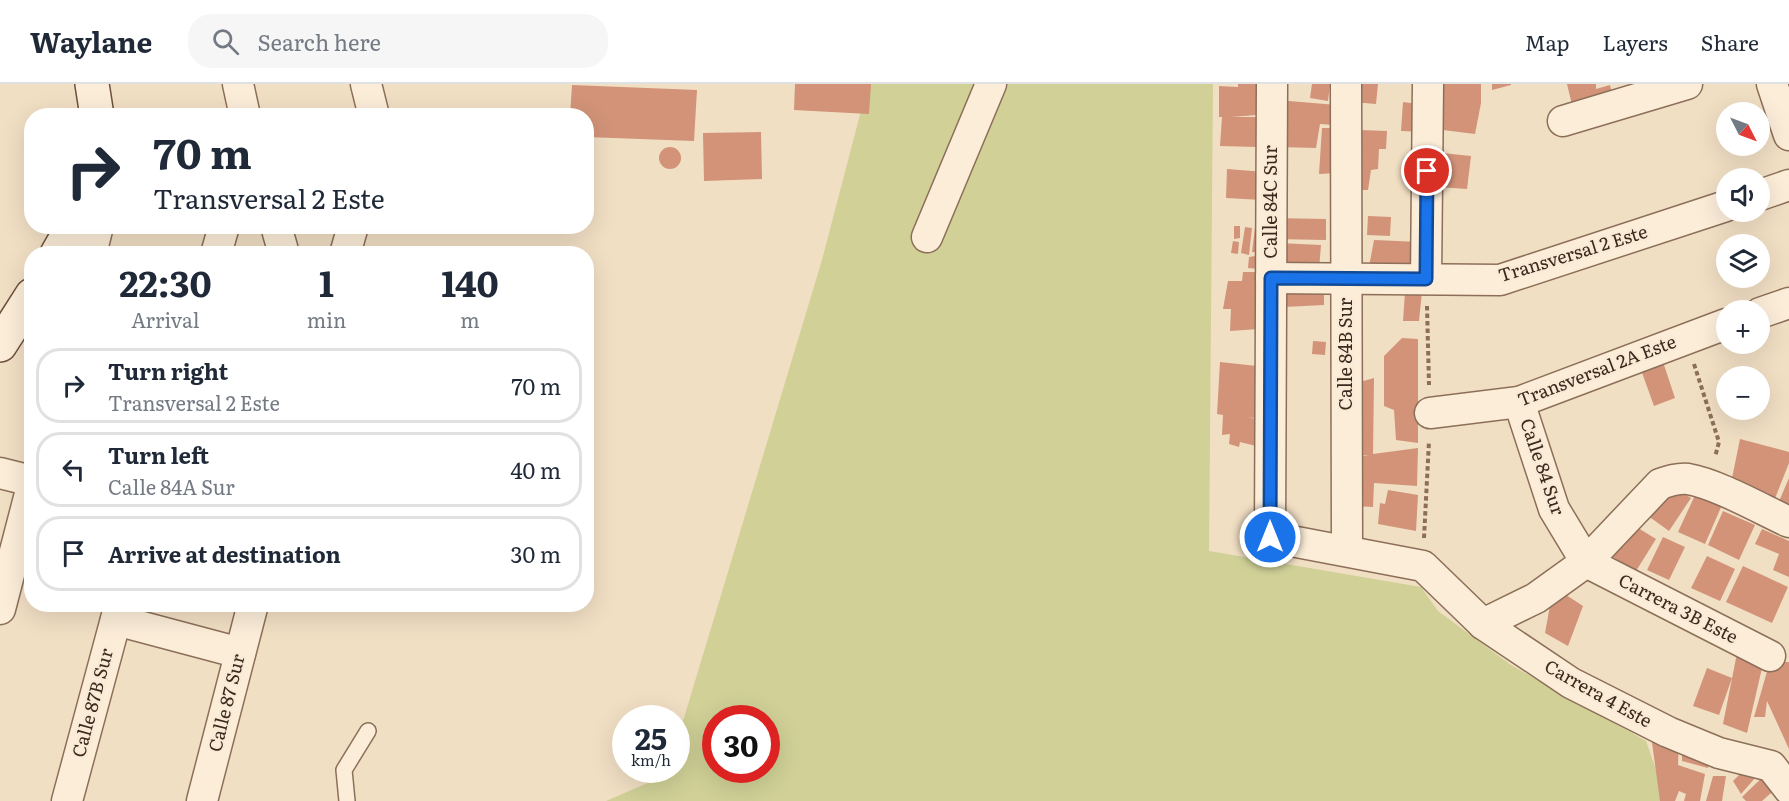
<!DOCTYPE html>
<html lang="en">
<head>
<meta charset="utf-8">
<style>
	body { margin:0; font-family:Literata,serif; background:#f6f6f7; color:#1f2937; height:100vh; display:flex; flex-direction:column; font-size:22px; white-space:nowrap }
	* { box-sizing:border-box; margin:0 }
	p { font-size:20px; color:#747a83 }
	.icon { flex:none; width:33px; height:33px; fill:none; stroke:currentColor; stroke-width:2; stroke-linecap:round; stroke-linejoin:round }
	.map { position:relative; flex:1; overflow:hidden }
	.sheet { position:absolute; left:24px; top:162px; width:570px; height:366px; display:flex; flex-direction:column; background:#fff; border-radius:24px; box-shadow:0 6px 24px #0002 }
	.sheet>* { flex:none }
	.guide { position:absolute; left:24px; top:24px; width:570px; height:126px; border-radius:24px; box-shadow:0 6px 24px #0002; background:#fff; color:#1f2937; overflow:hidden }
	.needle { width:39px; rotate:132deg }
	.buttons { position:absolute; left:1716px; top:18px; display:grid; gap:12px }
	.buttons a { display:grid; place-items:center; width:54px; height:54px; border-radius:50%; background:#fff; box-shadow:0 6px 24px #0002; font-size:30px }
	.speed { position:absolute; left:612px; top:621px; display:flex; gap:12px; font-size:30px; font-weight:700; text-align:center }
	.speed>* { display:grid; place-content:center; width:78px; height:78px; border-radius:50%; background:#fff; box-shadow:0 6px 24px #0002; line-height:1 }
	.speed small { font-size:15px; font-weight:400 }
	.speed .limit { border:9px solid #d22; background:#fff; color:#111 }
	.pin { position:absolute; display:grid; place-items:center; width:51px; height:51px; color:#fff; margin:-26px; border:3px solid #fff; border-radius:50%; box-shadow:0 2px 6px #0007 }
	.me { position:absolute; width:66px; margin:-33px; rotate:0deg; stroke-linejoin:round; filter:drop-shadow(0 0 4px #0008) }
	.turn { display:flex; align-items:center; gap:21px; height:126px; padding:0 30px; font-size:27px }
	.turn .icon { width:78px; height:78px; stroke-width:2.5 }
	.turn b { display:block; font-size:42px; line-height:51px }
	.eta { display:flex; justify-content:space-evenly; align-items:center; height:102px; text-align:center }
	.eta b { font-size:36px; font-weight:700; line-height:42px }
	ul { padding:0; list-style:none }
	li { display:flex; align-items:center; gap:18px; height:75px; margin:0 12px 9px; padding:0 18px; border:3px solid #e0e1e3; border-radius:24px }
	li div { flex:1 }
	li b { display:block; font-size:22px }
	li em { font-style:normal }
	header { display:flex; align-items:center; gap:36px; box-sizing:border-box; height:84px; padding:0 30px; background:#fff; border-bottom:2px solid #e0e1e3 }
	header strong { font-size:28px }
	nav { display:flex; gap:33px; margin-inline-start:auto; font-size:21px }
	.search { width:420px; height:54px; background:#f6f6f7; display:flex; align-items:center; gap:15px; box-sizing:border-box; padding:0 21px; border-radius:24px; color:#747a83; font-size:22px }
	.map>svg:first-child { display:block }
</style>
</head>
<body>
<header>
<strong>Waylane</strong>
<div class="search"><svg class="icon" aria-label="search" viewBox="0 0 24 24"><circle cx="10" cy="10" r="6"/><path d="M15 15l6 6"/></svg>Search here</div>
<nav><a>Map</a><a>Layers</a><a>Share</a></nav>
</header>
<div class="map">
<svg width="1789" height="717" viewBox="0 0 1789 717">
	<rect width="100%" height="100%" fill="#f1dfc4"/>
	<path fill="#d0d097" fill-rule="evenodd" d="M868 0H1213L1209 467 1421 503 1438 527 1511 581 1646 657 1667 717H606L666 691 668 686H676L677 657 822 176ZM716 634H766V686H716Z"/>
	<g fill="#d29378">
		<path d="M795 0H871L869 30 794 26Z"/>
		<path d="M1238 0H1260L1257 31 1231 33H1261L1257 63 1220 62 1222 33H1219V2L1238 3Z"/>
		<path d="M1312 0H1330L1328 17 1310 14Z"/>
		<path d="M1352 0H1378L1376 20 1352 18Z"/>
		<path d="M1442 0H1481V19L1475 50 1443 46Z"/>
		<path d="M1492 0H1511V1L1492 6Z"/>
		<path d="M1567 0H1596V5L1610 1 1614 16 1575 33Z"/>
		<path d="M572 1 697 6 694 57 586 53V32H570Z"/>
		<path d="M1277 16 1337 21 1333 41 1320 40 1316 64 1279 63Z"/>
		<path d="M1403 18 1425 21V48L1401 47Z"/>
		<path d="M1322 44H1334L1338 89 1319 90Z"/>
		<path d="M1360 46 1387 47 1386 65H1379L1378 85 1371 86 1368 106H1360Z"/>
		<path d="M761 48 762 95 704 97 703 49Z"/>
		<circle cx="670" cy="74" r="11"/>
		<path d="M1442 69 1471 72 1467 105 1439 103Z"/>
		<path d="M1227 85 1265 88 1262 116 1226 114Z"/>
		<path d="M1368 132 1391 133 1390 152 1367 151Z"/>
		<path d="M1274 134 1326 135V156L1273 155Z"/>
		<path d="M1234 142H1240V154L1234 155Z"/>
		<path d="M1245 143 1252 144 1249 171 1241 169Z"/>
		<path d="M1255 143 1266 144 1264 169 1252 168Z"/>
		<path d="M1374 156 1420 158 1415 186 1368 188Z"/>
		<path d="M1233 157 1239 158 1238 170 1231 169Z"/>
		<path d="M1278 159 1321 161 1319 186 1277 183Z"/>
		<path d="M1266 170 1259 185 1248 184 1249 173Z"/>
		<path d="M1243 188H1255V197H1263L1258 245 1230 247 1231 225H1223L1228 197H1242Z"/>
		<path d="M1324 204V221L1284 223 1285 206Z"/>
		<path d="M1405 208H1422L1419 237H1403Z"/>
		<path d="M1402 254 1418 255V359L1396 356 1394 326 1384 322V272Z"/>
		<path d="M1313 257 1326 258 1325 271 1312 270Z"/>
		<path d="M1662 275 1675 314 1654 322 1640 283Z"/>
		<path d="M1220 278 1266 283 1257 308 1254 334 1247 333 1261 336 1256 362 1240 358 1239 363 1229 360 1230 350 1222 351 1223 331 1217 330Z"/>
		<path d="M1374 294 1373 370 1418 364 1417 402 1374 399 1373 423 1354 422 1357 373 1370 371 1353 372 1360 298Z"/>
		<path d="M1740 355 1789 368V379L1774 417 1730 404Z"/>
		<path d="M1789 394V426L1777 422Z"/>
		<path d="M1672 402 1691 414 1669 447 1644 429Z"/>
		<path d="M1388 406 1418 411 1416 447 1378 440 1380 419 1385 420Z"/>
		<path d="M1696 409 1722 421 1705 460 1678 448Z"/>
		<path d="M1723 427 1755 441 1739 476 1708 461Z"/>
		<path d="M1630 439 1656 455 1636 487 1610 471Z"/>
		<path d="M1762 445 1789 457V493L1773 486 1779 470 1755 460Z"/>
		<path d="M1663 453 1685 463 1669 496 1647 486Z"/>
		<path d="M1707 472 1735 485 1720 517 1691 504Z"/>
		<path d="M1743 482 1788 503 1772 539 1726 518Z"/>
		<path d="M1560 507 1583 522 1568 562 1545 549 1551 516Z"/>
		<path d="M1739 559 1765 571 1747 649 1723 640Z"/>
		<path d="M1770 577 1789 578V665L1767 617 1765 633H1754Z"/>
		<path d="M1707 584 1732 594 1719 631 1693 622Z"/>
		<path d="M1650 644 1679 656 1678 681 1705 690 1700 717H1684L1686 710 1679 707 1675 717H1660Z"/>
		<path d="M1682 657 1712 669 1708 684 1682 677Z"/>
		<path d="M1745 685 1755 694 1741 710 1733 697Z"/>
		<path d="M1771 685 1781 700 1762 717H1746L1742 713Z"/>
		<path d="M1713 692H1726L1722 717H1706Z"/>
	</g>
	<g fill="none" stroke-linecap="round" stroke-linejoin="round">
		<g stroke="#8d6f59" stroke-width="18">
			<path id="lane" d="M347 717 344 686 368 647"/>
		</g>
		<g stroke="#8d6f59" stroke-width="33">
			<g id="street">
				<path d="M238 0 245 32"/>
				<path d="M366 0 374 32"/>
				<path d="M1272 0 1270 453 1423 482 1483 540 1571 599 1668 648 1719 669 1771 682 1789 705"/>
				<path d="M1346 0 1347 467"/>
				<path d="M1772 0 1789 51"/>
				<path d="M1563 37 1687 0"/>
				<path d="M1760 111 1789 101"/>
				<path d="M276 142 284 170"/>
				<path d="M927 153 991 0"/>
				<path d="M91 170 98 142"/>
				<path d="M216 170 224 142"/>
				<path d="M345 170 353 142"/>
				<path d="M1271 194 1500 196 1726 122"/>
				<path d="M1426 195 1428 0"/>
				<path d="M1760 229 1789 219"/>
				<path d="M1519 318 1554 425 1586 478 1770 572"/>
				<path d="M1430 329 1519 318 1726 240"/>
				<path d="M0 389 32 397"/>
				<path d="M0 525 32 402"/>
				<path d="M116 536 240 569"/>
				<path d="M1483 540 1536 514 1586 478 1660 400C1669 397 1678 394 1688 395 1717 400 1761 425 1789 438"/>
				<path d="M67 717 120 520"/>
				<path d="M202 717 253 520"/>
			</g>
		</g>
		<g stroke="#6f503c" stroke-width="36">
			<g id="secondary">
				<path d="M92 0 97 32"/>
				<path d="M57 170 73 142"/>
				<path d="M0 261 32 211"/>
			</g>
		</g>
		<g stroke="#8d6f59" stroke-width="4" stroke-dasharray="4.5 3" stroke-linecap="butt">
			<path d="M1427 222 1429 301"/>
			<path d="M1694 280 1719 358 1715 373"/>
			<path d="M1424 454 1429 357"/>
		</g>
		<use href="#lane" stroke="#fbedd8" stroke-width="15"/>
		<use href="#street" stroke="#fbedd8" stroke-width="30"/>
		<use href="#secondary" stroke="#fbedd8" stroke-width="33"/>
	</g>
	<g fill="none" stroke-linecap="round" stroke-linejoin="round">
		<g stroke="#114b97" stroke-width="15">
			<path id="route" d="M1270 453 1271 194 1426 195 1427 87"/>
		</g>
		<use href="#route" stroke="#1a73e8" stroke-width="10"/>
	</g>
	<g text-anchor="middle" stroke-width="4.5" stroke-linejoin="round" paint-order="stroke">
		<g font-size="18" fill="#3c291e" stroke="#f8ead4">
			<text transform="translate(1271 118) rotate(-90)" y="6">Calle 84C Sur</text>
			<text transform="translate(1573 170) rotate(-17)" y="6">Transversal 2 Este</text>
			<text transform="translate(1346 270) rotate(-90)" y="6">Calle 84B Sur</text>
			<text transform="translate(1597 287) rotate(-21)" y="6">Transversal 2A Este</text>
			<text transform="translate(1542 383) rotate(71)" y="6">Calle 84 Sur</text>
			<text transform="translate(1678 525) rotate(27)" y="6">Carrera 3B Este</text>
			<text transform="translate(1598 610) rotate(29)" y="6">Carrera 4 Este</text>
			<text transform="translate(93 619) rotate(-75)" y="6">Calle 87B Sur</text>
			<text transform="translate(227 619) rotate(-76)" y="6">Calle 87 Sur</text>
		</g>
	</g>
</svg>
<div class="buttons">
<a><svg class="needle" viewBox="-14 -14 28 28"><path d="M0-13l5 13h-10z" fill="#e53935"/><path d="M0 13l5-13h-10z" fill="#747a83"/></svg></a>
<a><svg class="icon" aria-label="sound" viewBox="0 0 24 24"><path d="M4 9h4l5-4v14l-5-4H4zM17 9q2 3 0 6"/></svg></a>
<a><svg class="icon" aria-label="layers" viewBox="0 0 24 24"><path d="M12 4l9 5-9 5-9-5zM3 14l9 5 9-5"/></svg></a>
<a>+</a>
<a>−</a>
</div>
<div class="speed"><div>25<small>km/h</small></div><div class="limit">30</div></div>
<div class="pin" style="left:1427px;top:87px;background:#d93025"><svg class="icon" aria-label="arrive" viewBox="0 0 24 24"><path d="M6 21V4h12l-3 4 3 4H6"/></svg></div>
<svg class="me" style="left:1270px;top:453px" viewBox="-20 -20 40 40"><circle r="17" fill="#1a73e8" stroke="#fff" stroke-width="3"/><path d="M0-11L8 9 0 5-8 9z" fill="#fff"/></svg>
<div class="guide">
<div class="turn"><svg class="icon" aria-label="right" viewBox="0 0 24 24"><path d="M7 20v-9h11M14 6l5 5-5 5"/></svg><div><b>70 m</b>Transversal 2 Este</div></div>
</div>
<section class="sheet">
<div class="eta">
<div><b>22:30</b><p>Arrival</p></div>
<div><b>1</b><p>min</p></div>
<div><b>140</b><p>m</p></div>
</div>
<ul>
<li><svg class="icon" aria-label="right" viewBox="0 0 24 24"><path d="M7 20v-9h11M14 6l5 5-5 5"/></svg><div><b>Turn right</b><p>Transversal 2 Este</p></div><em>70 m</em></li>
<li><svg class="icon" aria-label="left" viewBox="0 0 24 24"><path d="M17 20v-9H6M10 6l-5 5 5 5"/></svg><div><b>Turn left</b><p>Calle 84A Sur</p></div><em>40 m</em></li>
<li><svg class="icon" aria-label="arrive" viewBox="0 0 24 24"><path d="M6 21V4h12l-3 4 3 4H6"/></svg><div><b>Arrive at destination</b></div><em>30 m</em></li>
</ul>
</section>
</div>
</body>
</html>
